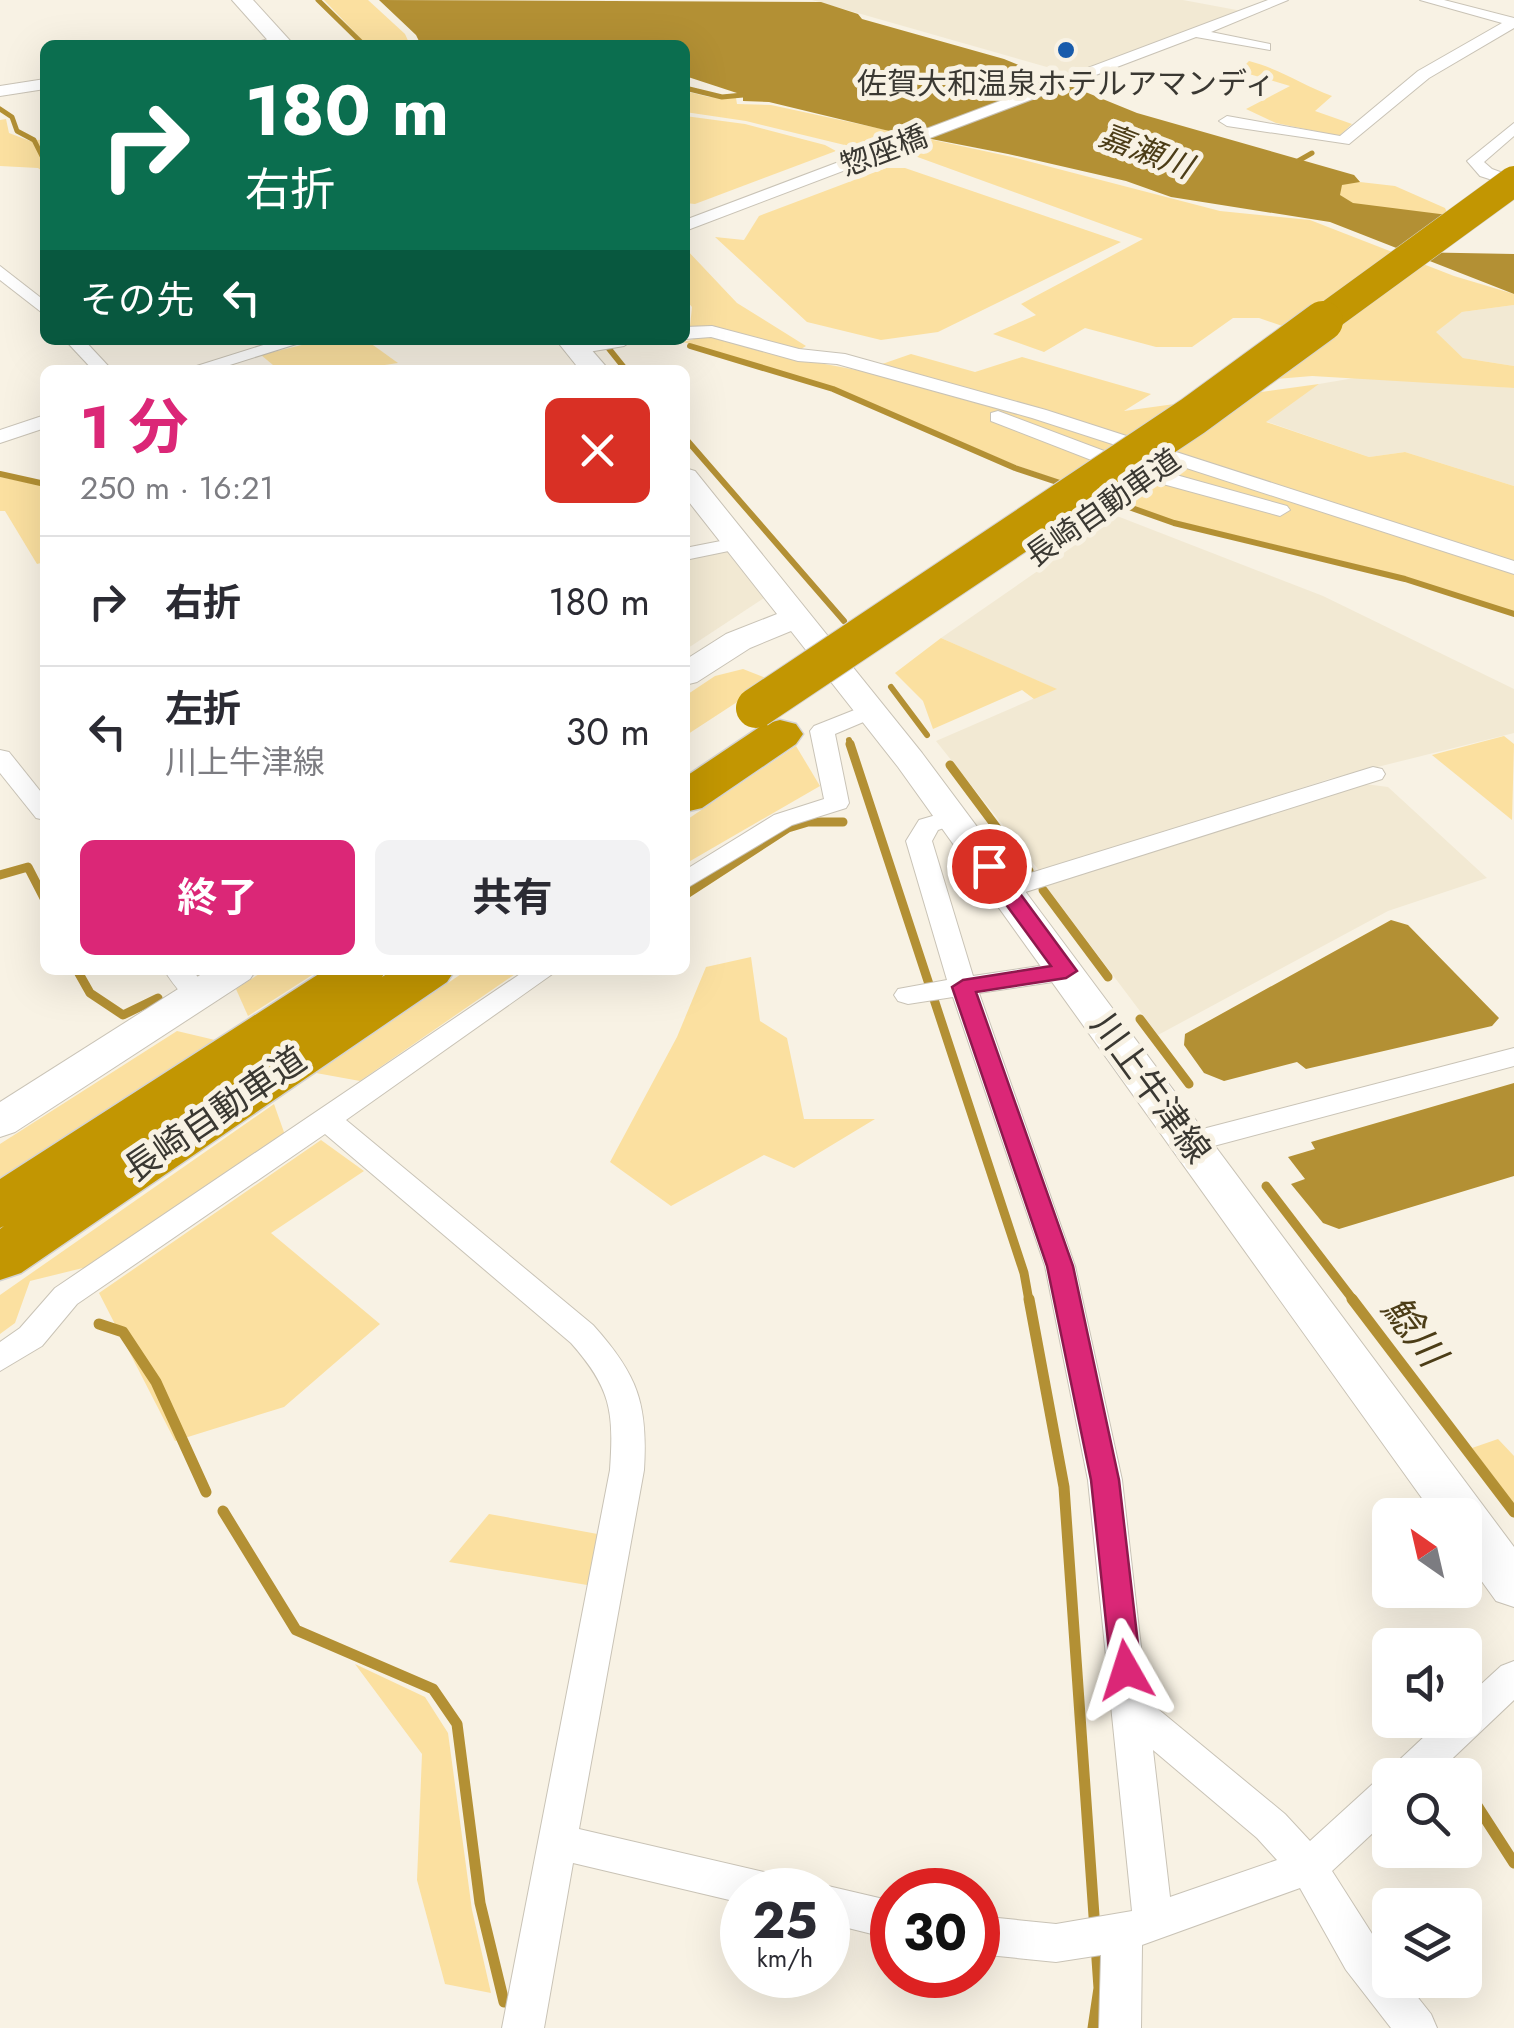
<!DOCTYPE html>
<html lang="ja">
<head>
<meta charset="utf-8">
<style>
	body { margin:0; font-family:Jost,"Noto Sans JP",sans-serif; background:#f2f2f3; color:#2b2b33; height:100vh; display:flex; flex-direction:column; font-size:38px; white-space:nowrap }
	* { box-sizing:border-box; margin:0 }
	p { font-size:32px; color:#7c7c81 }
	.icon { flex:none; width:55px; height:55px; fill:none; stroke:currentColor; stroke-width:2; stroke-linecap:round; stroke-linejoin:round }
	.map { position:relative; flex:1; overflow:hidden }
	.sheet { position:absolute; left:40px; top:365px; width:650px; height:610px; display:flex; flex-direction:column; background:#fff; border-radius:15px; box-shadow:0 10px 40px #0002 }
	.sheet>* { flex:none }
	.hud { position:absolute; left:40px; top:40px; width:650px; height:305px; border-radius:15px; box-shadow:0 10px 40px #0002; background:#0b6e4f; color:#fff; overflow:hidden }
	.needle { width:65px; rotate:326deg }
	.buttons { position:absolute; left:1372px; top:1498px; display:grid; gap:20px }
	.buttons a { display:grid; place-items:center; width:110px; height:110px; border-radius:15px; background:#fff; box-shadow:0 10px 40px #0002; font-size:50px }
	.speed { position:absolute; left:720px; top:1868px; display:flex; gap:20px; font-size:50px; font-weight:700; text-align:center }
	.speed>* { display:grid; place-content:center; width:130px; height:130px; border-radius:50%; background:#fff; box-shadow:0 10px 40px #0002; line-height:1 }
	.speed small { font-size:25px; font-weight:400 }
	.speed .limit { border:15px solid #d22; background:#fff; color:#111 }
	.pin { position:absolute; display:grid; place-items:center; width:85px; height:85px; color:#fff; margin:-42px; border:5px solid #fff; border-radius:50%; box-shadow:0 2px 10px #0007 }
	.me { position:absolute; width:110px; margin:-55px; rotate:354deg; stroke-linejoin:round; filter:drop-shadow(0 0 8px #0008) }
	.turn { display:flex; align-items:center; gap:35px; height:210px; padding:0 40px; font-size:45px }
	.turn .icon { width:130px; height:130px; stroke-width:2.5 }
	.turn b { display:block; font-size:70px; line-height:85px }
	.then { display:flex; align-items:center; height:95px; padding:0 40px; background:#0003; gap:20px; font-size:38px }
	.round { display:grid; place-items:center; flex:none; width:105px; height:105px; border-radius:15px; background:#f2f2f3 }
	.overview { display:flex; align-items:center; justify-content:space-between; height:170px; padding:0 40px }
	h1 { font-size:60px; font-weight:700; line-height:75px; color:#db2777 }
	.button { display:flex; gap:20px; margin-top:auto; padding:20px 40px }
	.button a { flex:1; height:115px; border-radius:15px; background:#db2777; color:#fff; font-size:40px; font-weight:700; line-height:115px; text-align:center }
	.button a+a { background:#f2f2f3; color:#2b2b33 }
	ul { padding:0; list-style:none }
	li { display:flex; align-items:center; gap:30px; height:130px; padding:0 40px; border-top:2px solid #e1e1e2 }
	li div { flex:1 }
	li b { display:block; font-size:38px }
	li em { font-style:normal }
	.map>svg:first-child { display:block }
</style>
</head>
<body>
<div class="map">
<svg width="1514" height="2028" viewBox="0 0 1514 2028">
	<rect width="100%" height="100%" fill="#f8f2e4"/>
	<g fill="#f2e9d3">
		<path d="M812 0H1183L1242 11 1075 75Z"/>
		<path d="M1514 305V366L1463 358 1435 332 1462 312Z"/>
		<path d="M1360 377 1514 388V486L1405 452 1369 457 1265 421 1319 384Z"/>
		<path d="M1117 516 1323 596 1514 689V733L1329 779 1041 873 936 741 1056 689 941 638Z"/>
		<path d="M727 552 764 598 685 650V560Z"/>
		<path d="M1357 783 1388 787 1487 878 1388 911 1158 1035 1045 885Z"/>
	</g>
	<g fill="#fbe0a0">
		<path d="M324 0H368L405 34 410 45H367Z"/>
		<path d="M1249 61C1280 69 1302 85 1332 96L1315 111 1352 124 1339 136 1276 123 1246 109 1290 86 1239 71Z"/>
		<path d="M685 91 709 97 736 98 737 104 771 105 1012 157 1220 211 1310 220 1454 276 1514 294V305L1462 312 1436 332 1463 358 1514 366V388L1312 376 1214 384 1291 329 1259 318H1233L1192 347H1156L1085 328 1044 352 993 334 1036 315 1021 304 1143 239 912 155 890 156 746 121 685 112Z"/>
		<path d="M685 116 745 124 825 145 836 151 695 204 685 203Z"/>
		<path d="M6 119 9 133 30 141 45 139V173L38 168 0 166V120Z"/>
		<path d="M1285 158 1338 174 1354 175 1360 182 1395 186 1445 208 1448 215 1514 232 1342 207Z"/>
		<path d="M886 168H905L1121 242 938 332 881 340 807 322 715 237 744 240 759 216Z"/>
		<path d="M685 248 737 303 806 346 788 357 862 371 911 354 975 372 1022 357 1151 394 1124 411 1319 384 1266 422 1369 457 1405 452 1514 486V612L1403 576 1172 520 1015 465 835 388 683 342 721 332 690 326 692 307 685 299Z"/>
		<path d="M322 340H366L398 363 352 370H279L261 355Z"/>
		<path d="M0 477 45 486V562L37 564 5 511H0Z"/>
		<path d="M941 638 1057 689 1034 699 1022 690 933 729 923 701 895 673Z"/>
		<path d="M743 669 771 680 685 736V696L715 676Z"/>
		<path d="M1504 736 1514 744 1512 820 1432 755Z"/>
		<path d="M796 746 820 786 685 864V821Z"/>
		<path d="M751 957 760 1021 787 1038 804 1119H875L794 1168 764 1155 671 1206 610 1162 677 1037 706 967Z"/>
		<path d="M265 970H320L248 1016 236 989Z"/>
		<path d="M467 970H521L360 1081 316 1073Z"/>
		<path d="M177 1031 215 1040 0 1182V1144Z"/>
		<path d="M274 1104 285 1135 91 1266 30 1281 15 1323 0 1334V1295Z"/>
		<path d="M321 1140 364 1171 271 1233 380 1324 284 1407 175 1441 99 1293Z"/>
		<path d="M1498 1439 1514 1456V1504L1472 1448Z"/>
		<path d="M489 1514 603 1535 593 1586 449 1562Z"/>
		<path d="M355 1664 425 1697 448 1733 472 1910 491 1993 445 1984 417 1880 422 1754Z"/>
	</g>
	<g fill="#b39034">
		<path d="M379 0 821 2 858 14 862 19 1004 59 1137 113 1354 175 1360 182 1342 185 1340 195 1353 203 1448 215 1514 232V294L1330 222 1171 197 1126 181 1008 154 885 130 769 102 743 101V95L685 76V45H421L416 35Z"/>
		<path d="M1391 920 1408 925 1499 1018 1492 1026 1306 1069 1297 1062 1224 1081 1204 1073 1184 1045 1185 1034Z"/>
		<path d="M1514 1083V1176L1339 1229 1323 1223 1291 1184 1305 1179 1288 1157 1315 1149 1311 1142Z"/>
	</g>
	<path fill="#f8f2e4" d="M1454 211 1514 227V254L1407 252Z"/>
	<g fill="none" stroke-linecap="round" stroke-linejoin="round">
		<g stroke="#b39034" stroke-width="5">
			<path d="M318 0 364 45"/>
			<path d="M685 88 722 97 743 95"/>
			<path d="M0 109 12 117 17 131 34 140 45 162"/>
			<path d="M1298 161 1312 153"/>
		</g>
		<g stroke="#b39034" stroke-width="6">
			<path d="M602 340 626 370"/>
			<path d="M690 346 833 389 1015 468 1066 485"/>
			<path d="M685 438 844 621"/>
			<path d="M0 474 45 484"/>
			<path d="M1095 495 1174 523 1405 579 1514 614"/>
			<path d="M891 687 927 735"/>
			<path d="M849 740 851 746"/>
		</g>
		<g stroke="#b39034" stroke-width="9">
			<path d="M850 744 1024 1273 1029 1301"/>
			<path d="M950 765 1029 871"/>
			<path d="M0 875 28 867 45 900"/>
			<path d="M1043 890 1108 977"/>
			<path d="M685 895 788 828 808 822H843"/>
			<path d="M77 970 90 993 123 1015 158 998"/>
			<path d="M1140 1019 1189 1084"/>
			<path d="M1266 1186 1354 1301"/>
		</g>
		<g stroke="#b39034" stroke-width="11">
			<path d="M1029 1299 1064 1487 1095 1930"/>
			<path d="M1352 1299 1514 1512"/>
			<path d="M99 1324 123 1332 156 1382 206 1492"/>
			<path d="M223 1511 296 1630 433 1689 457 1724 480 1903 504 2002"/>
			<path d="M1465 1787 1514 1863"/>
			<path d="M1093 2028 1099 1988 1096 1945"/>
		</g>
		<g stroke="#c9c3b6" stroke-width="2">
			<g id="street">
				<path d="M1268 0H1288L1211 32 1270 44V50L1196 37 685 231V220Z"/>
				<path d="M1420 0H1444L1514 18V28L1429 78 1349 144 1227 126 1219 121 1227 116 1340 136 1418 71 1502 23Z"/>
				<path d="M279 36 286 40 284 43 247 45Z"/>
				<path d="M45 79V89L0 96V86Z"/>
				<path d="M1514 123V136L1484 162 1492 169 1514 177V187L1480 176 1467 161Z"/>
				<path d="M0 266 45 301V315L0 280Z"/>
				<path d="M712 326 799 349 845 354 1046 410 1514 561V574L1032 418 837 364 798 361 711 337 685 339V327Z"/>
				<path d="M65 340H84L112 370H93Z"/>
				<path d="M279 340H309L214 370H184Z"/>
				<path d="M591 340H633L624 346 576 354 567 348Z"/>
				<path d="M998 411 1144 466 1287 506 1290 510 1280 516 1130 475 991 421V413Z"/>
				<path d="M45 415V428L0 443V430Z"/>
				<path d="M741 537 748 539 752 543 748 547 685 560V548Z"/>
				<path d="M872 703 880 705 884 710 880 715 835 734 849 803 846 808 792 825 685 889V870L774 815 824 799 810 731 814 726Z"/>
				<path d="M0 750 9 752 45 797V820L36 818 0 773Z"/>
				<path d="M1373 767 1382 769 1385 774 1382 779 1016 895H998L994 889 998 883Z"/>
				<path d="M953 810 965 817 962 822 938 830 932 841 973 976 1066 962 1076 965 1079 971 1076 977 1066 980 979 993 1075 1266 1122 1480 1147 1700 1285 1814 1310 1841 1377 1780 1390 1775 1396 1763 1442 1720H1465V1699L1501 1666 1514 1661V1700L1435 1775H1390V1817L1332 1871 1390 1962V1980H1404L1431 2014 1437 2028H1391L1346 1970 1300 1888 1142 1945 1141 2028H1099L1101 1955 1056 1962 978 1954V1916L1056 1924 1132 1911 1088 1480 1045 1266 953 997 908 1004 898 1001 894 995 898 989 947 980 906 841 919 820ZM1153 1750 1257 1838 1277 1860 1170 1897Z"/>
				<path d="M164 970H192L213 995 209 1001C187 1007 175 986 164 970Z"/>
				<path d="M526 970H558L346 1120 593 1325C638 1375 648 1404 644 1470L579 1829 764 1872 778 1877 784 1890H742V1903L573 1863 544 2028H502L610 1470C614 1411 611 1388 571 1343L325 1134 77 1304 42 1346 0 1371V1342L20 1328 55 1288Z"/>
				<path d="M1514 1048V1066L1191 1152 1181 1149 1176 1142 1181 1135 1191 1132Z"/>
				<path d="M828 1886 892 1901V1939L828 1923V1890H819Z"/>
			</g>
		</g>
		<g stroke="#c9c3b6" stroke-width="2">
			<g id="secondary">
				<path d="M232 0H253L294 45H272Z"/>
				<path d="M556 340H583L609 370H580Z"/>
				<path d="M685 468 695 471 922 753 1514 1547V1607L1496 1601 1465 1558V1515H1434L898 767 791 631 750 648 697 682 685 685V660L726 634 777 614 685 497Z"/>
				<path d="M208 970H256L250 979 15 1132 0 1137V1102Z"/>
			</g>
		</g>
		<g stroke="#d4d3d2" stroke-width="3">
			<g id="highway">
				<path d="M780 720 796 724 803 734 796 744 702 808 685 812V777L764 724Z"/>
				<path d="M325 970H387L382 977 393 970H455L447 982 21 1273 0 1280V1229L4 1226 0 1228V1179Z"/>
			</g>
		</g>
		<use href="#street" fill="#fff" fill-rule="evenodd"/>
		<use href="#secondary" fill="#fff" fill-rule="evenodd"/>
		<use href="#highway" fill="#c29602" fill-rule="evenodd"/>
		<g stroke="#d4d3d2" stroke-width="31" stroke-linecap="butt">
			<path id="highway-bridge-far1" d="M1319 323 1514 181"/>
		</g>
		<g stroke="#d4d3d2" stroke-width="42" stroke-linecap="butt">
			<path id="highway-bridge" d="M756 708 1193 416 1323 321"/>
		</g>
		<use href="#highway-bridge-far1" stroke="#c29602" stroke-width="30"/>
		<use href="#highway-bridge" stroke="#c29602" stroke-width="40"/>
	</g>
	<path fill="#db2777" stroke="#8e194d" stroke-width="2.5" d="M989 859 996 861 1077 971 1066 978 976 992 1073 1266 1119 1480 1141 1670 1137 1679 1126 1683 1115 1679 1111 1670 1091 1480 1047 1266 952 987 963 980 1051 966 978 866Z"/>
	<circle fill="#185bab" stroke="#f8f2e4" stroke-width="4" cx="1066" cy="50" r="10"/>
	<g text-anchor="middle" stroke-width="10" stroke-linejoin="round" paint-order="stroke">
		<g font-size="30" fill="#3a3832" stroke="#f8f2e4">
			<text x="1066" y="94">佐賀大和温泉ホテルアマンディ</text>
		</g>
		<g font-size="30" fill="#3a3832" stroke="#f8f2e4">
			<text transform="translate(884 151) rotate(-21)" y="10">惣座橋</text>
			<text transform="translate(1103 508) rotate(-35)" y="10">長崎自動車道</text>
		</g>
		<g font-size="32" font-style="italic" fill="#4c3d17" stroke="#f8f2e4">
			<text transform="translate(1146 151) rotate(21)" y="11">嘉瀬川</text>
		</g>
		<g font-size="35" fill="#3a3832" stroke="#f8f2e4">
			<text transform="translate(1151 1088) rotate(54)" y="12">川上牛津線</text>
			<text transform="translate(215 1114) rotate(-34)" y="12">長崎自動車道</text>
		</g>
		<g font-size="38" font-style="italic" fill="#4c3d17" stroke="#f8f2e4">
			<text transform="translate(1414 1331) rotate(53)" y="13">鯰川</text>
		</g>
	</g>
</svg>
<div class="buttons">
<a><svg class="needle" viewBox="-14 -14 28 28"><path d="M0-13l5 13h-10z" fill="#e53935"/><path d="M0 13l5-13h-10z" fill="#7c7c81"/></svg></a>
<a><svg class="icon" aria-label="sound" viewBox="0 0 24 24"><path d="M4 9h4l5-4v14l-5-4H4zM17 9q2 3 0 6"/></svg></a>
<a><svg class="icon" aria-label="search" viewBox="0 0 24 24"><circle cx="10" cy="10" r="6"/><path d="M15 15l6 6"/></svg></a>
<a><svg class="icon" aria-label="layers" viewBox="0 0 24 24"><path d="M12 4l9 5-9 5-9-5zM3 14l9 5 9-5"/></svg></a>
</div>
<div class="speed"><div>25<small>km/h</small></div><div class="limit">30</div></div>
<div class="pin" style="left:989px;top:866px;background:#d93025"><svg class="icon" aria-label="arrive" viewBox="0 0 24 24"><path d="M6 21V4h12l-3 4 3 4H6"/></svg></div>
<svg class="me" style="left:1126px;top:1670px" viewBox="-20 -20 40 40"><path d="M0-17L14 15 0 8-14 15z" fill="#db2777" stroke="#fff" stroke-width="4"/></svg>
<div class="hud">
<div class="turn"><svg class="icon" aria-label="right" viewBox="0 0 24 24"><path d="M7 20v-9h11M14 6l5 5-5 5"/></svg><div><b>180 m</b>右折</div></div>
<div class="then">その先<svg class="icon" aria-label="left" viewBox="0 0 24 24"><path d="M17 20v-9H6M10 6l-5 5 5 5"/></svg></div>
</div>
<section class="sheet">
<div class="overview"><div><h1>1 分</h1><p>250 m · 16:21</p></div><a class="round" style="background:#d93025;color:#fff"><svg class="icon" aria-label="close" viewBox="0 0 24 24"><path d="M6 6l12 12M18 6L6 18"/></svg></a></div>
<ul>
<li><svg class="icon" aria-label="right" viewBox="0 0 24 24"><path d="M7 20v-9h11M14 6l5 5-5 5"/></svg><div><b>右折</b></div><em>180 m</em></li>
<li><svg class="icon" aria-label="left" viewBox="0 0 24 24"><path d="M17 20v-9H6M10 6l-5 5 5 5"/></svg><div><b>左折</b><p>川上牛津線</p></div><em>30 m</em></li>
</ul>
<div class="button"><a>終了</a><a>共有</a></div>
</section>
</div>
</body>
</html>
